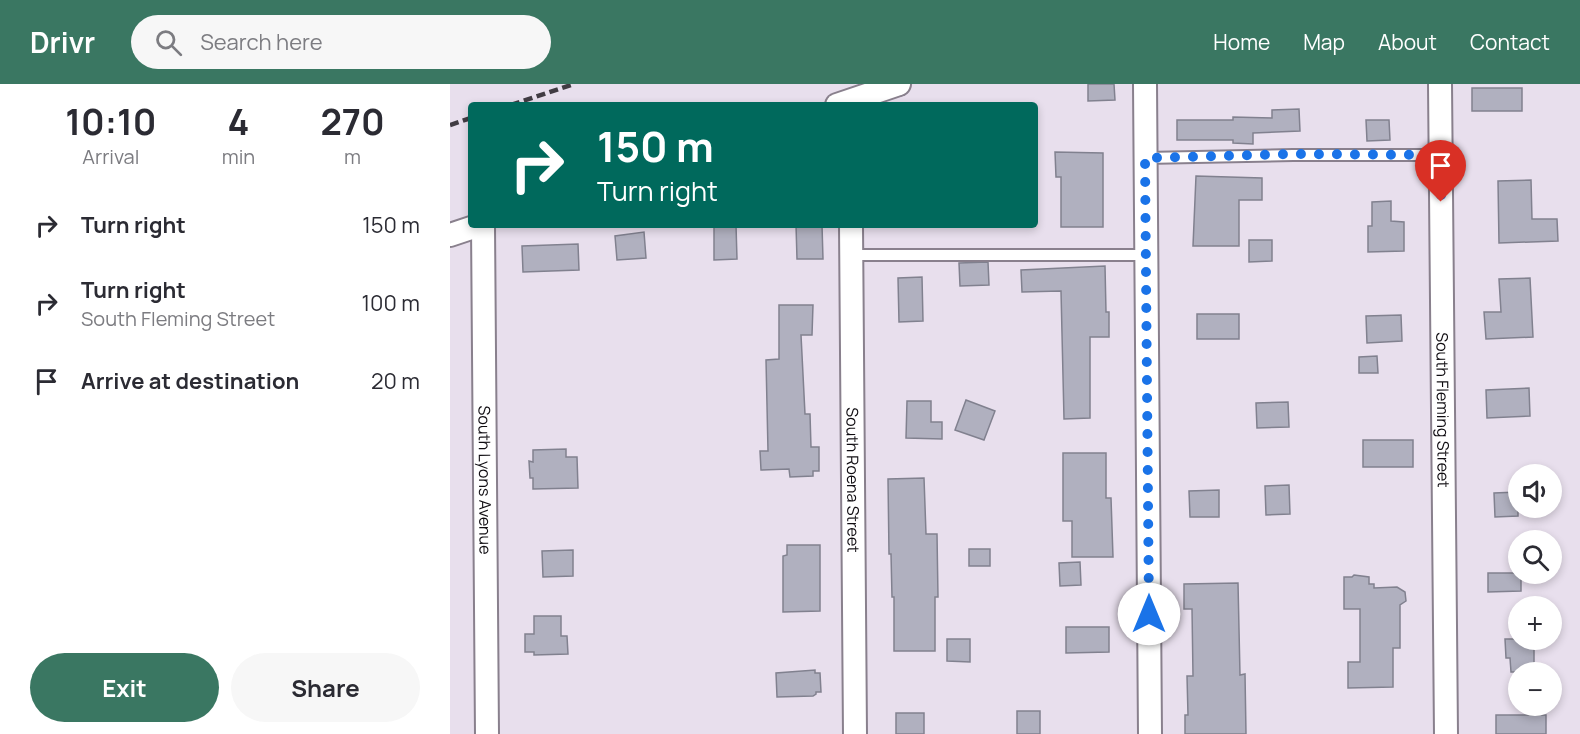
<!DOCTYPE html>
<html lang="en">
<head>
<meta charset="utf-8">
<style>
	body { margin:0; font-family:Manrope,sans-serif; background:#f7f7f7; color:#2b2b33; height:100vh; display:flex; flex-direction:column; font-size:22px; white-space:nowrap }
	* { box-sizing:border-box; margin:0 }
	p { font-size:20px; color:#7c7c81 }
	.icon { flex:none; width:33px; height:33px; fill:none; stroke:currentColor; stroke-width:2; stroke-linecap:round; stroke-linejoin:round }
	.map { position:relative; flex:1; overflow:hidden }
	.side { display:flex; flex-direction:column; background:#fff; width:450px }
	.side>* { flex:none }
	.top-card { position:absolute; left:18px; top:18px; width:570px; height:126px; border-radius:6px; box-shadow:0 3px 9px #0003; background:#00695c; color:#fff; overflow:hidden }
	.controls { position:absolute; left:1058px; top:380px; display:grid; gap:12px }
	.controls a { display:grid; place-items:center; width:54px; height:54px; border-radius:50%; background:#fff; box-shadow:0 3px 9px #0003; font-size:30px }
	.pin { position:absolute; display:grid; place-items:center; width:51px; height:51px; color:#fff; margin:-62px -26px; border-radius:50% 50% 50% 0; rotate:-45deg; box-shadow:0 0 6px #0007 }
	.pin .icon { rotate:45deg }
	.me { position:absolute; width:66px; margin:-33px; rotate:0deg; stroke-linejoin:round; filter:drop-shadow(0 0 4px #0008) }
	.turn { display:flex; align-items:center; gap:21px; height:126px; padding:0 30px; font-size:27px }
	.turn .icon { width:78px; height:78px; stroke-width:2.5 }
	.turn b { display:block; font-size:42px; line-height:51px }
	.eta { display:flex; justify-content:space-evenly; align-items:center; height:102px; text-align:center }
	.eta b { font-size:36px; font-weight:700; line-height:42px }
	.button { display:flex; gap:12px; margin-top:auto; padding:12px 30px }
	.button a { flex:1; height:69px; border-radius:36px; background:#3a7762; color:#fff; font-size:24px; font-weight:700; line-height:69px; text-align:center }
	.button a+a { background:#f7f7f7; color:#2b2b33 }
	ul { padding:0; list-style:none }
	li { display:flex; align-items:center; gap:18px; height:78px; padding:0 30px }
	li div { flex:1 }
	li b { display:block; font-size:22px }
	li em { font-style:normal }
	header { display:flex; align-items:center; gap:36px; box-sizing:border-box; height:84px; padding:0 30px; background:#3a7762; color:#fff }
	header strong { font-size:28px }
	nav { display:flex; gap:33px; margin-inline-start:auto; font-size:21px }
	.search { width:420px; height:54px; background:#f7f7f7; display:flex; align-items:center; gap:15px; box-sizing:border-box; padding:0 21px; border-radius:33px; color:#7c7c81; font-size:22px }
	main { display:flex; flex:1; min-height:0 }
	.map>svg:first-child { display:block }
</style>
</head>
<body>
<header>
<strong>Drivr</strong>
<div class="search"><svg class="icon" aria-label="search" viewBox="0 0 24 24"><circle cx="10" cy="10" r="6"/><path d="M15 15l6 6"/></svg>Search here</div>
<nav><a>Home</a><a>Map</a><a>About</a><a>Contact</a></nav>
</header>
<main>
<section class="side">
<div class="eta">
<div><b>10:10</b><p>Arrival</p></div>
<div><b>4</b><p>min</p></div>
<div><b>270</b><p>m</p></div>
</div>
<ul>
<li><svg class="icon" aria-label="right" viewBox="0 0 24 24"><path d="M7 20v-9h11M14 6l5 5-5 5"/></svg><div><b>Turn right</b></div><em>150 m</em></li>
<li><svg class="icon" aria-label="right" viewBox="0 0 24 24"><path d="M7 20v-9h11M14 6l5 5-5 5"/></svg><div><b>Turn right</b><p>South Fleming Street</p></div><em>100 m</em></li>
<li><svg class="icon" aria-label="arrive" viewBox="0 0 24 24"><path d="M6 21V4h12l-3 4 3 4H6"/></svg><div><b>Arrive at destination</b></div><em>20 m</em></li>
</ul>
<div class="button"><a>Exit</a><a>Share</a></div>
</section>
<div class="map">
<svg width="1130" height="650" viewBox="0 0 1130 650">
	<rect width="100%" height="100%" fill="#e8dfed"/>
	<g fill="#b0b0bf" stroke="#81818f" stroke-width="1.5">
		<path d="M638 0H664L665 16 638 17Z"/>
		<rect x="1022" y="4" width="50" height="23"/>
		<path d="M849 25 850 47 803 49V60L783 59V56H727V36H783V33L822 34V26Z"/>
		<path d="M916 36H939L940 56 917 57Z"/>
		<path d="M605 68 653 69V143H611V93H606Z"/>
		<path d="M746 92 812 94V116H789V162H743Z"/>
		<path d="M1081 96 1082 135H1107L1108 157 1049 159 1048 97Z"/>
		<path d="M941 117V137L954 138V167L918 168V142H922V118Z"/>
		<path d="M264 141H286L287 175 264 176Z"/>
		<path d="M346 141H372L373 175H347Z"/>
		<path d="M194 148 196 174 167 176 165 152Z"/>
		<path d="M799 156H822V177L799 178Z"/>
		<path d="M128 160 129 186 73 188 72 162Z"/>
		<path d="M538 178 539 201 510 202 509 179Z"/>
		<path d="M655 182 656 228H659V253H640V334L614 335 611 207 572 208 571 186Z"/>
		<path d="M472 193 473 237 449 238 448 194Z"/>
		<path d="M1080 194 1083 253 1036 255 1034 228H1051L1049 195Z"/>
		<path d="M329 221H363L362 251H351L355 330H360L361 363H369V387H363V392L340 393 339 385 311 386 310 367H318L316 276 329 275Z"/>
		<rect x="747" y="230" width="42" height="25"/>
		<path d="M951 231 952 257 917 259 916 232Z"/>
		<path d="M927 272 928 289H909V273Z"/>
		<path d="M1079 304 1080 332 1037 334 1036 306Z"/>
		<path d="M516 316 545 327 534 356 505 346Z"/>
		<path d="M457 317H481V338H492V355L456 354Z"/>
		<path d="M838 318 839 343 807 344 806 319Z"/>
		<rect x="913" y="356" width="50" height="27"/>
		<path d="M116 365V373H127L128 404 83 405V394H80L79 377 83 378V366Z"/>
		<path d="M613 369H656V414H661L663 473H622V437H613Z"/>
		<path d="M474 394 476 450H487L488 513H485V567H444V513H442L441 470H439L438 395Z"/>
		<path d="M839 401 840 430 816 431 815 402Z"/>
		<path d="M769 406V433H740L739 407Z"/>
		<path d="M1068 408V432L1045 433 1044 409Z"/>
		<path d="M337 461H370V527L333 528V472L337 471Z"/>
		<rect x="519" y="465" width="21" height="17"/>
		<path d="M123 466V492L93 493 92 467Z"/>
		<path d="M630 478 631 501 610 502 609 479Z"/>
		<path d="M1038 489H1071V507L1038 508Z"/>
		<path d="M904 491 919 493V500H924V504L947 503 955 508 956 517 950 521V564H943V603L898 604V578H910V525H894V493H902Z"/>
		<path d="M788 499 790 591 795 590 796 650H735V631H738L737 592H743L742 525H734V500Z"/>
		<path d="M84 532H111V552H117L118 570 84 571V568H75V550H84Z"/>
		<path d="M616 543H659V568L616 569Z"/>
		<path d="M497 555H520V578L497 577Z"/>
		<path d="M1055 555H1084V588H1061L1060 574H1056Z"/>
		<path d="M365 586V589H370L371 608H366V610L363 612 327 613 326 589Z"/>
		<rect x="567" y="627" width="23" height="23"/>
		<rect x="446" y="629" width="28" height="21"/>
		<rect x="1046" y="631" width="50" height="19"/>
	</g>
	<g fill="none" stroke-linecap="round" stroke-linejoin="round">
		<g stroke="#89808d" stroke-width="14">
			<g id="lane">
				<path d="M695 74 843 71H991"/>
				<path d="M401 171H696"/>
			</g>
		</g>
		<g stroke="#89808d" stroke-width="26">
			<g id="street">
				<path d="M695 0 700 650"/>
				<path id="s1" d="M990 0 996 650"/>
				<path d="M387 21 449 0"/>
				<path id="s2" d="M33 141 37 650"/>
				<path id="s3" d="M401 141 405 650"/>
				<path d="M0 151 30 141"/>
			</g>
		</g>
		<use href="#lane" stroke="#fff" stroke-width="10"/>
		<use href="#street" stroke="#fff" stroke-width="22"/>
		<g stroke="#413c43" stroke-width="4.5" stroke-dasharray="9 4.5" stroke-linecap="butt">
			<path d="M61 21 124 0"/>
			<path d="M0 41 21 34"/>
		</g>
	</g>
	<g fill="none" stroke-linecap="round" stroke-linejoin="round">
		<path stroke="#1a73e8" stroke-width="10" stroke-dasharray="0 18" d="M699 530 695 74 843 70 991 71V118"/>
	</g>
	<g text-anchor="middle" stroke-width="4.5" stroke-linejoin="round" paint-order="stroke">
		<g font-size="16" fill="#0e0b10" stroke="#f5ecfa">
			<text dy="6" stroke="none"><textPath href="#s1" startOffset="326">South Fleming Street</textPath></text>
			<text dy="6" stroke="none"><textPath href="#s2" startOffset="255">South Lyons Avenue</textPath></text>
			<text dy="6" stroke="none"><textPath href="#s3" startOffset="255">South Roena Street</textPath></text>
		</g>
	</g>
</svg>
<div class="controls">
<a><svg class="icon" aria-label="sound" viewBox="0 0 24 24"><path d="M4 9h4l5-4v14l-5-4H4zM17 9q2 3 0 6"/></svg></a>
<a><svg class="icon" aria-label="search" viewBox="0 0 24 24"><circle cx="10" cy="10" r="6"/><path d="M15 15l6 6"/></svg></a>
<a>+</a>
<a>−</a>
</div>
<div class="pin" style="left:991px;top:118px;background:#d93025"><svg class="icon" aria-label="arrive" viewBox="0 0 24 24"><path d="M6 21V4h12l-3 4 3 4H6"/></svg></div>
<svg class="me" style="left:699px;top:530px" viewBox="-20 -20 40 40"><circle r="19" fill="#fff"/><path d="M0-13L10 11 0 6-10 11z" fill="#1a73e8"/></svg>
<div class="top-card">
<div class="turn"><svg class="icon" aria-label="right" viewBox="0 0 24 24"><path d="M7 20v-9h11M14 6l5 5-5 5"/></svg><div><b>150 m</b>Turn right</div></div>
</div>
</div>
</main>
</body>
</html>
